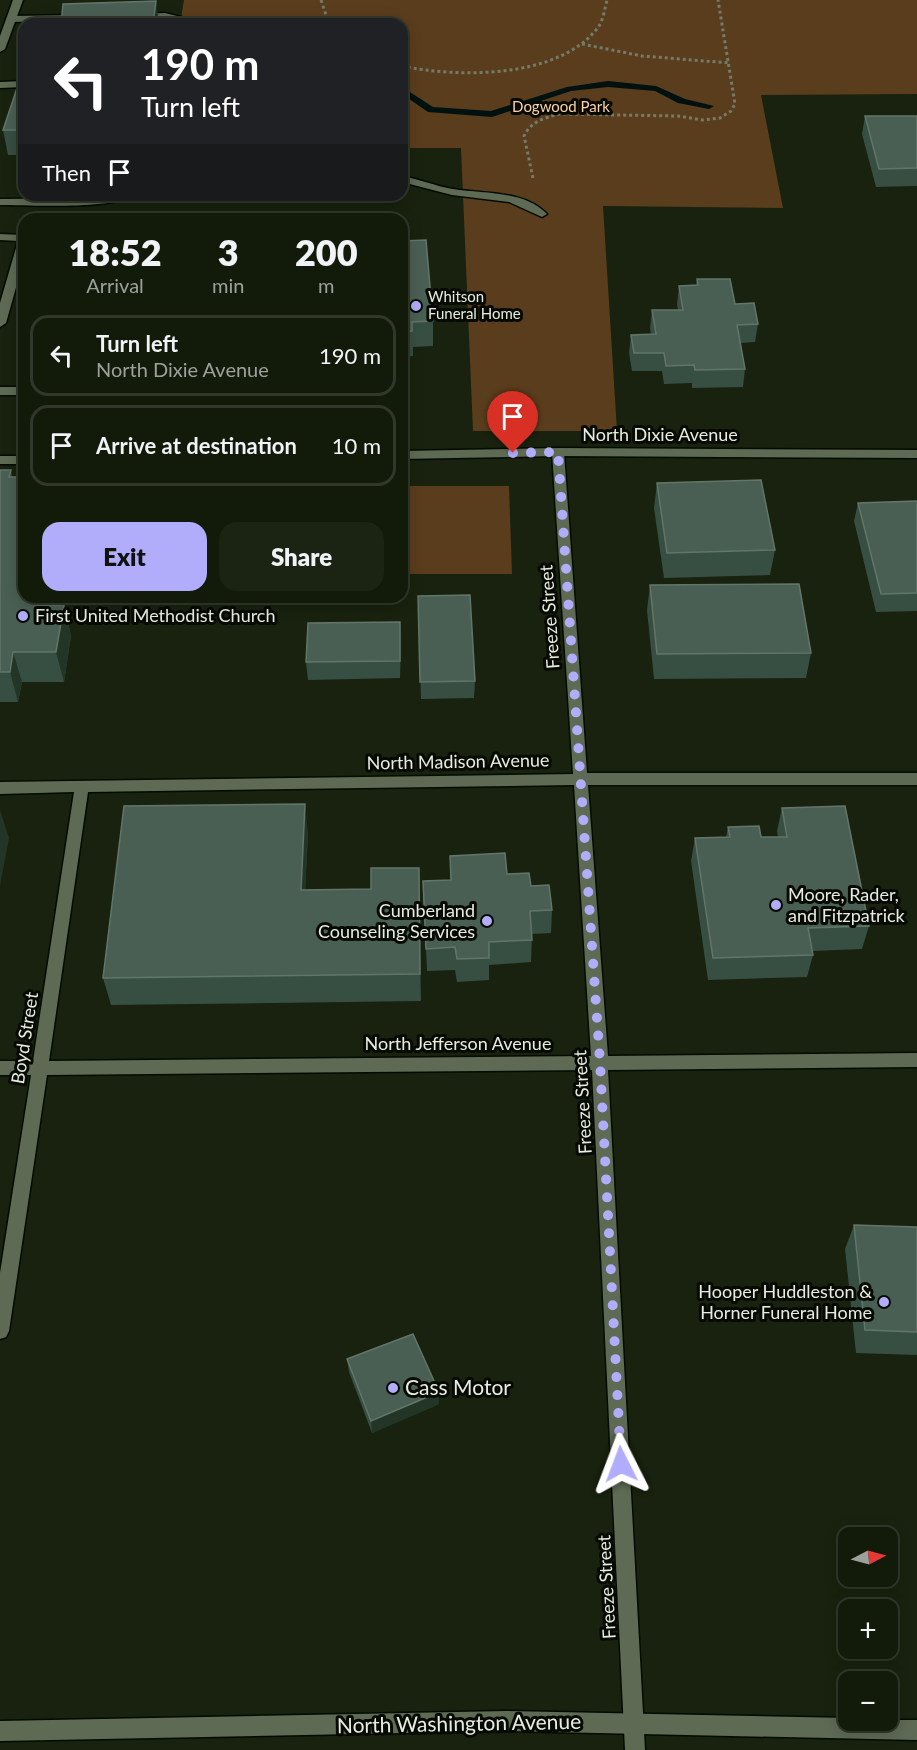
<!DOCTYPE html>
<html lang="en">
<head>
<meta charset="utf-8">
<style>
	body { margin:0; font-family:Lato,sans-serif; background:#1b2313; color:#f1f3f6; height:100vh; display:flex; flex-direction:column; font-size:22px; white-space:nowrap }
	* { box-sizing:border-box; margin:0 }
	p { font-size:20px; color:#9ca19c }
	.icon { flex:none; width:33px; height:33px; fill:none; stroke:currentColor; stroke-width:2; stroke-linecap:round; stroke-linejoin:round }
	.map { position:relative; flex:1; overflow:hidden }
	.panel { position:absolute; left:18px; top:213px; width:390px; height:390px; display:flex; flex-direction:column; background:#121a0a; border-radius:18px; box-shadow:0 3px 15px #0003,0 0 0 2px #31382b }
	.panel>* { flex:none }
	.hud { position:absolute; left:18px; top:18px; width:390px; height:183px; border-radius:18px; box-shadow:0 3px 15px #0003,0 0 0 2px #31382b; background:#202124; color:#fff; overflow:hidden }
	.needle { width:39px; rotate:84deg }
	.fabs { position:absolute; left:838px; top:1527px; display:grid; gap:12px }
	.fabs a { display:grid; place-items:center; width:60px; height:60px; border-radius:12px; background:#121a0a; box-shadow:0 3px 15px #0003,0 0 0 2px #31382b; font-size:30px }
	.pin { position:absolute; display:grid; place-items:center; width:51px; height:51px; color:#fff; margin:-62px -26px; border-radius:50% 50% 50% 0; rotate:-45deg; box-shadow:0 0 6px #0007 }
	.pin .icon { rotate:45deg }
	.me { position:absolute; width:66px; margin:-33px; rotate:357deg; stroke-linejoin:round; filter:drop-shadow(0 0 4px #0008) }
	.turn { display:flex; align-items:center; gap:21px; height:126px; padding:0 24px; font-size:27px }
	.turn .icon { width:78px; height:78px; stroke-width:2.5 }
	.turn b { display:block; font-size:42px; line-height:51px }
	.then { display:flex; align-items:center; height:57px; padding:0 24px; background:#0003; gap:12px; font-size:22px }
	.eta { display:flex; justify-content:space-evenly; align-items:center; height:102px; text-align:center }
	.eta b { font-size:36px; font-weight:800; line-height:42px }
	.button { display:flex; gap:12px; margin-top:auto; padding:12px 24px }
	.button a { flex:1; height:69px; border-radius:18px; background:#b1adfa; color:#111; font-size:24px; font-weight:800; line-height:69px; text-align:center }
	.button a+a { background:#1b2313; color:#f1f3f6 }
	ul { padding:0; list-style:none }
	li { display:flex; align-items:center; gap:18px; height:81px; margin:0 12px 9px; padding:0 12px; border:3px solid #31382b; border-radius:18px }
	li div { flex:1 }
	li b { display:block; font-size:22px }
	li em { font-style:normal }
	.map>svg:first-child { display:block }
</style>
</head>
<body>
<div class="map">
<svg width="917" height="1750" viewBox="0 0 917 1750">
	<rect width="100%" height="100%" fill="#18220e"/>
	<g fill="#5a3d1c">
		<path d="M184 0H917V94L761 95 783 208 603 206 617 431H473L461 148H402V24H180Z"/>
		<path d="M402 486H509L512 574H402Z"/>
	</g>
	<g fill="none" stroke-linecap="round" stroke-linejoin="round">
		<path fill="#011110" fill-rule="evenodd" d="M608 81 656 86 685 99 714 106 709 109 678 103 655 91 608 87 571 91 492 117 428 112 402 94V87L433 107 491 111 567 87Z"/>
		<g stroke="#040b00" stroke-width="3">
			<g id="lane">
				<path d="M165 13 201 22 203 24C189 24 177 20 163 19 153 19 142 22 134 17L139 14Z"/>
				<path d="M82 15 87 18 85 20 11 22 6 19 11 16Z"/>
				<path d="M24 81V87L0 88V82Z"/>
				<path d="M402 176C419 179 435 186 453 189 483 194 524 190 547 214L542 217 509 202 452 195 402 182Z"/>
				<path d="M109 195H132C114 210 27 205 0 205V199L94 198Z"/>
				<path d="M0 234 24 235V259L6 323 0 327V303L18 241 0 240Z"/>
				<rect x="0" y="387" width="24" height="8"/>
			</g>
		</g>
		<g stroke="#040b00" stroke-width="3">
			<path id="street" d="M558 448 564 452 587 773H917V785H588L608 1056 917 1053V1067L608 1070 645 1750H625L592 1070 47 1075 9 1331 6 1337 0 1339V1273L31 1075H0V1061H33L74 792 0 794V782L573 774 552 452ZM574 785 591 1056 49 1061 88 792Z"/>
		</g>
		<g stroke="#040b00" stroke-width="3">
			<g id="secondary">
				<path d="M13 0H23L5 49 0 52V36Z"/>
				<path d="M558 448 917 450V458L558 456 402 459V451Z"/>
				<rect x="0" y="456" width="24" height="8"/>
				<path d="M506 1711 849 1718V1720H917V1740L506 1731 0 1741V1721Z"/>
			</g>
		</g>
		<g stroke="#737b6a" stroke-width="3" stroke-dasharray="3 3" stroke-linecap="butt">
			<path d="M321 0 329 24"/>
			<path d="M582 44 642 56 730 63"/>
			<path d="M402 66C458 78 561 79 599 26 603 20 605 8 607 0"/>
			<path d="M533 178 524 136C531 121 545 118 559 114L678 116 703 120 720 118 731 111 735 104 718 0"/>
		</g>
		<use href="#lane" fill="#5e6a54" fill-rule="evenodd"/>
		<use href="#street" fill="#5e6a54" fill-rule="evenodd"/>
		<use href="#secondary" fill="#5e6a54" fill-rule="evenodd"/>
	</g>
	<g fill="#374e42">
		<path d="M24 85V155H8L3 130Z"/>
		<path d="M865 116H917V186L876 187 862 134Z"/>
		<path d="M402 241 433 321V346L413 347V356L402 357Z"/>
		<path d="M697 279 735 304 758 324 755 342 740 343 745 369 743 387 692 388V383L664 384 662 371H632L629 353 631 335 651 334 650 328 652 310H678L677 304 679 286 696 285Z"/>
		<path d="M0 470H11L12 477 24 597H49L48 605H64L71 636 64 682H22L18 702H0Z"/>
		<path d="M657 483 775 550 770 575 664 578 654 508Z"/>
		<path d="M917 501V611L876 612 854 521 858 503Z"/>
		<path d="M650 585 811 653 806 678 654 679 647 610Z"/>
		<path d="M418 596 475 681 474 698 421 699Z"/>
		<path d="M401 640 400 678 308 680 306 662Z"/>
		<path d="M782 808 869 926 862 949 812 951 813 955 807 977 708 980 691 861 695 838 726 837 728 827 761 837H778L777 831Z"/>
		<path d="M308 833 305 890 420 896 421 1001 111 1005 103 978Z"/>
		<path d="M450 856 507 874 531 886 552 910 551 933 532 934 531 962 489 965V980L457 982 455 970 427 971 423 881 450 880Z"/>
		<path d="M854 1225 917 1227V1355L856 1353 845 1249Z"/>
		<path d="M347 1359 439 1404 372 1433 349 1372Z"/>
	</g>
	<g fill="#233526">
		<path d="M156 1 159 24H153Z"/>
		<path d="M36 597H49L42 635 35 605Z"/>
		<path d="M64 605 71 636 64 682 56 652Z"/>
		<path d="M400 622 401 640 400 678Z"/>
		<path d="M13 652 22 682 18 702 10 672Z"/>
		<path d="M305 804 308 833 304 918 301 890Z"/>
		<path d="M0 810 9 838 0 886Z"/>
		<path d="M419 868 420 896 421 1001 420 974Z"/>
		<path d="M439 1392V1404L372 1433 371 1421Z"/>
	</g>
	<g fill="#4a5f53" stroke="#627569" stroke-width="1.5">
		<path d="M156 1 153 24H61L63 4Z"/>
		<path d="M18 85H24V130H3Z"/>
		<path d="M865 116H917V168L879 169Z"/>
		<path d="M426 240 433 321 412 322V331L402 332V241Z"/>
		<path d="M697 279H730L735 304 754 303 758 324 737 325 745 369 695 370 694 365 666 366 664 353H634L631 335 656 334 652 310H683L679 286 698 285Z"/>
		<path d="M0 470H11L9 477H24V597H36L35 605H64L56 652H13L10 672H0Z"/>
		<path d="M761 480 775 550 667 553 657 483Z"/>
		<path d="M917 501V593L881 594 858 503Z"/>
		<path d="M799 584 811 653 657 654 650 585Z"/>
		<path d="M470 595 475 681 420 682 418 596Z"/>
		<path d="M400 622V661L306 662 308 623Z"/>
		<path d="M305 804 301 890 371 889V868H419L420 974 103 978 124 806Z"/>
		<path d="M845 806 869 926 808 928 813 955 713 958 695 838 730 837 728 827 759 826 761 837H787L782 808Z"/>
		<path d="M505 853 507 874 529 873 531 886 549 885 552 910 530 911 532 940 489 942V958L457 959 455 947 426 949 423 881 451 880 450 856Z"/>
		<path d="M854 1225 917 1227V1332L865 1330Z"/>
		<path d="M413 1334 439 1392 371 1421 347 1359Z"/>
	</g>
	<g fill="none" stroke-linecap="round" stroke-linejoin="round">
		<path stroke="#b1adfa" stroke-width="10" stroke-dasharray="0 18" d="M513 453 558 452 600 1062 621 1464"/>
	</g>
	<g fill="#b1adfa" stroke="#060a03" stroke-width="2">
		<circle cx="416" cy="306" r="6"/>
		<circle cx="23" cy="616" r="6"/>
		<circle cx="776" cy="905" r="6"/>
		<circle cx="487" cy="921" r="6"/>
		<circle cx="884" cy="1302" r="6"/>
		<circle cx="393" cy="1388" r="6"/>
	</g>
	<g text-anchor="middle" stroke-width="6" stroke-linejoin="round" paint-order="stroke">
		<g font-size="15" fill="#fcd2a6" stroke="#060a03">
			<text x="561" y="112">Dogwood Park</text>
		</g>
		<g font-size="15" fill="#e6ede0" stroke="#060a03" text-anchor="start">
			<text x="428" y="302">Whitson<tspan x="428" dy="17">Funeral Home</tspan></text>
		</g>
		<g font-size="18" fill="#e6ede0" stroke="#060a03">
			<text x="660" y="441">North Dixie Avenue</text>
			<text transform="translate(550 617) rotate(-94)" y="6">Freeze Street</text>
			<text transform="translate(458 762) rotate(-1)" y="6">North Madison Avenue</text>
			<text transform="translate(25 1038) rotate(-81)" y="6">Boyd Street</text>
			<text x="458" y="1050">North Jefferson Avenue</text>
			<text transform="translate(583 1102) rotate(-93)" y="6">Freeze Street</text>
			<text transform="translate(607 1587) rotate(-93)" y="6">Freeze Street</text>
		</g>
		<g font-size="18" fill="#e6ede0" stroke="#060a03" text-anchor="start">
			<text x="35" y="622">First United Methodist Church</text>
			<text x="788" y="901">Moore, Rader,<tspan x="788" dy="21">and Fitzpatrick</tspan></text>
			<text x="475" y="917" text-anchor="end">Cumberland<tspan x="475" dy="21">Counseling Services</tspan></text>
			<text x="872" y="1298" text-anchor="end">Hooper Huddleston &amp;<tspan x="872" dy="21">Horner Funeral Home</tspan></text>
		</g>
		<g font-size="21" fill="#e6ede0" stroke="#060a03" text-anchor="start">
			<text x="405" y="1395">Cass Motor</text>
		</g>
		<g font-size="21" fill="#e6ede0" stroke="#060a03">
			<text transform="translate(459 1724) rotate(-1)" y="7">North Washington Avenue</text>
		</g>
	</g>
</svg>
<div class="fabs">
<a><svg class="needle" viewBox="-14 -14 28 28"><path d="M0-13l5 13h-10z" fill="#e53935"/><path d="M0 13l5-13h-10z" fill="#9ca19c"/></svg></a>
<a>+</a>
<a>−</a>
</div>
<div class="pin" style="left:513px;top:453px;background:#d93025"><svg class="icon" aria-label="arrive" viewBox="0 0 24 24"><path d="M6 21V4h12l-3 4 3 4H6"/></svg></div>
<svg class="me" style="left:621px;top:1464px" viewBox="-20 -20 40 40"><path d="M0-17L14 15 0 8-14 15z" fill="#b1adfa" stroke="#fff" stroke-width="4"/></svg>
<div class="hud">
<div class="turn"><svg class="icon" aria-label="left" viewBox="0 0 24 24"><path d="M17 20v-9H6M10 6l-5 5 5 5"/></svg><div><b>190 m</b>Turn left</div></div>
<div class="then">Then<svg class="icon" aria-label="arrive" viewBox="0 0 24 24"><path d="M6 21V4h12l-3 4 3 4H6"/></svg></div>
</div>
<section class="panel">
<div class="eta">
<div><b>18:52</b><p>Arrival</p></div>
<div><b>3</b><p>min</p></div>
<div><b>200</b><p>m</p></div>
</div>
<ul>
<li><svg class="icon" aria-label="left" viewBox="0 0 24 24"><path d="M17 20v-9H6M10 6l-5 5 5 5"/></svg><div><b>Turn left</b><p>North Dixie Avenue</p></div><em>190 m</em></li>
<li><svg class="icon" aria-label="arrive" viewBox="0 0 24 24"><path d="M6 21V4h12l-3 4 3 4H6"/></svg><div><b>Arrive at destination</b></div><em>10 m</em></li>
</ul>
<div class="button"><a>Exit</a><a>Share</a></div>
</section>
</div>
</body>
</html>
